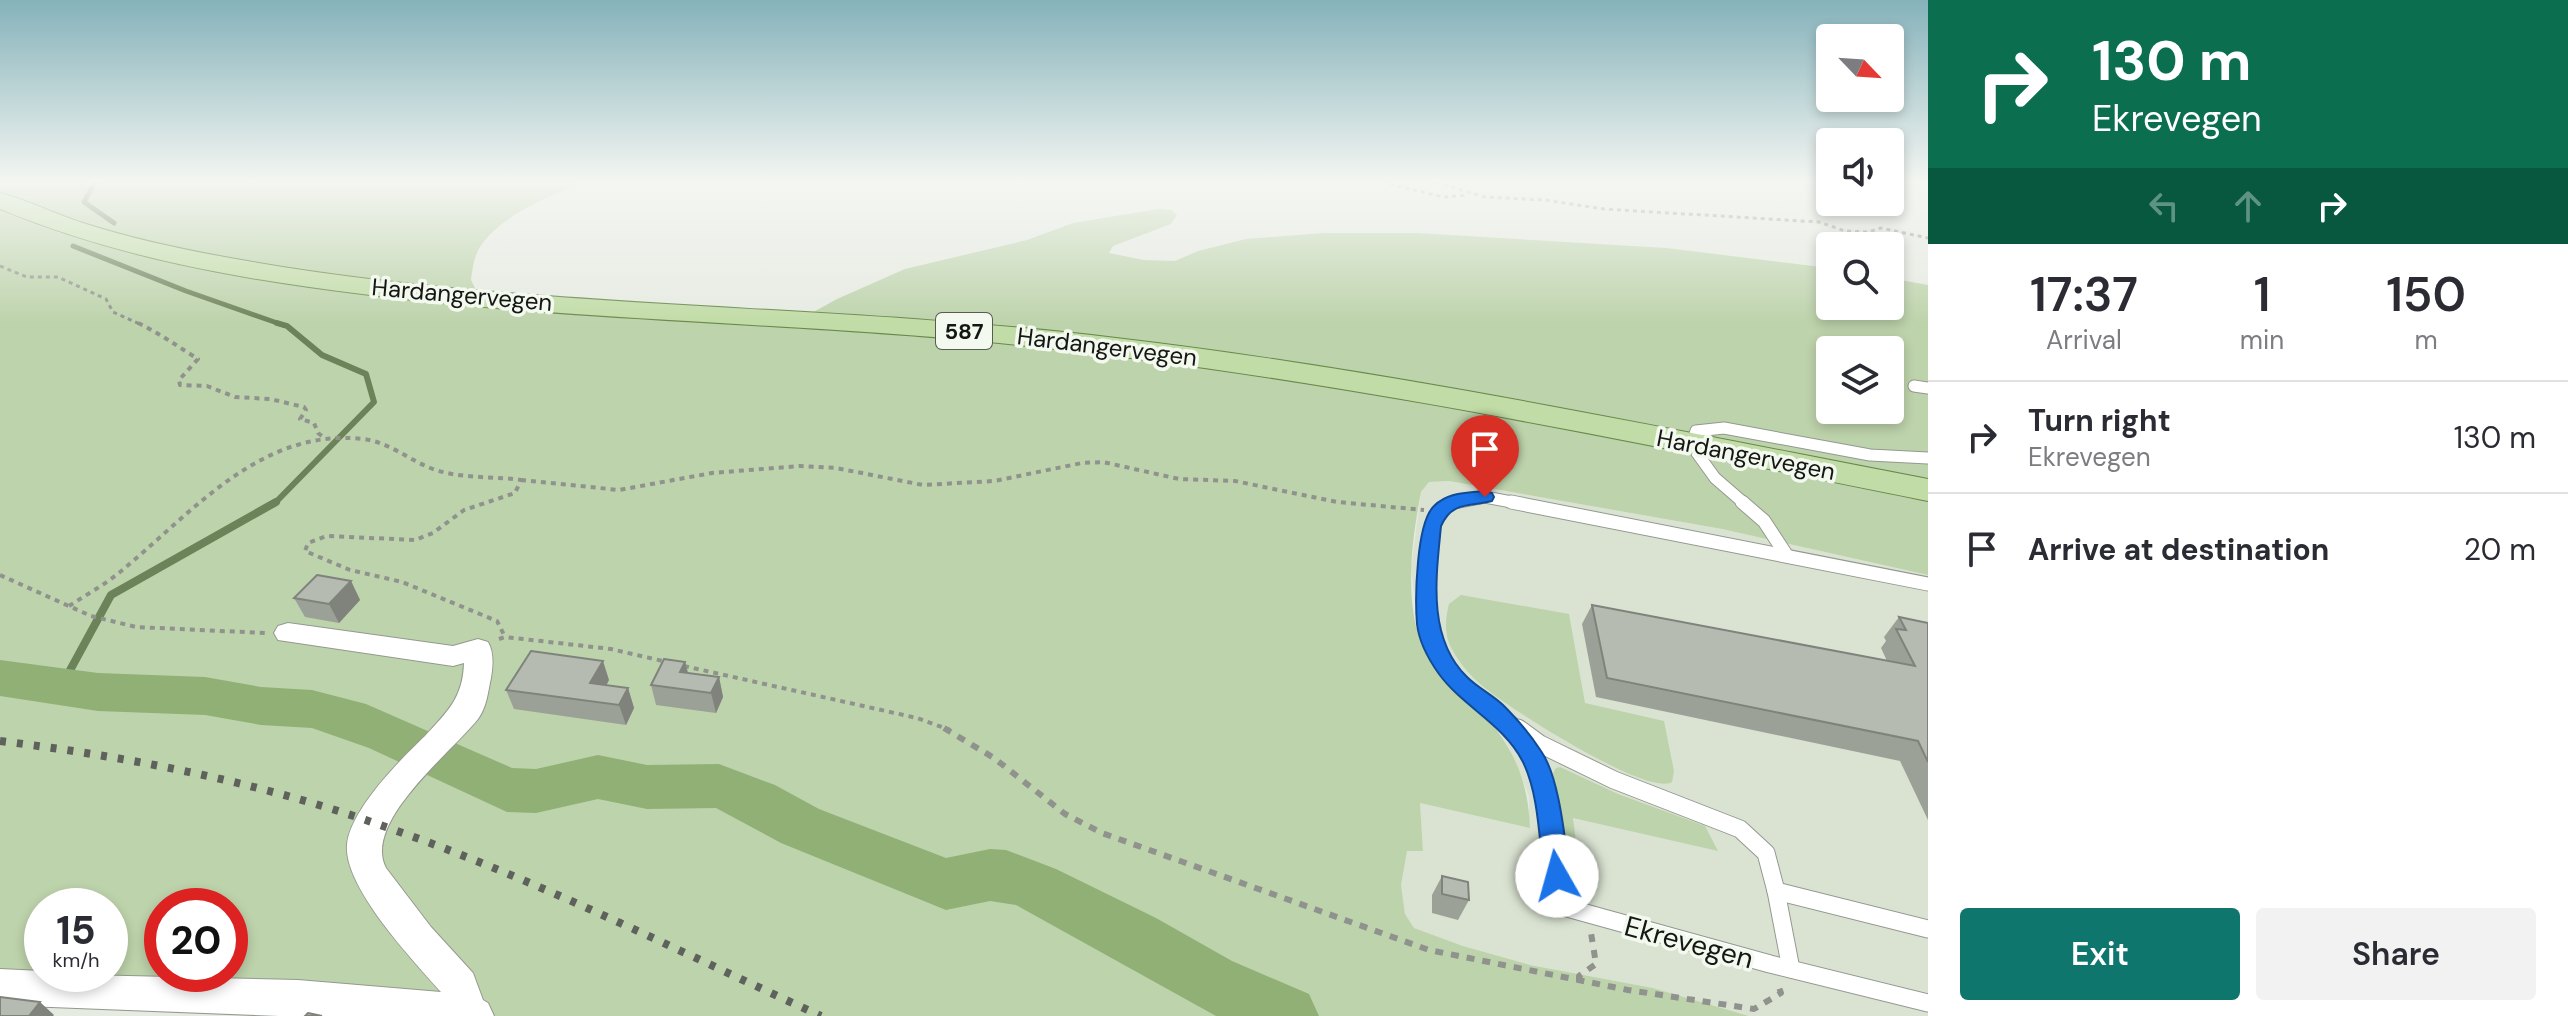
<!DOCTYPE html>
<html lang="en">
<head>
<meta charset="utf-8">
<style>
	body { margin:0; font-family:"DM Sans",sans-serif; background:#f2f2f3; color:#2b2b33; height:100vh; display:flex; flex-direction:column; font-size:30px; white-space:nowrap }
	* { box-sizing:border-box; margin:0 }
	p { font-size:26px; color:#7c7c81 }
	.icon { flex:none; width:44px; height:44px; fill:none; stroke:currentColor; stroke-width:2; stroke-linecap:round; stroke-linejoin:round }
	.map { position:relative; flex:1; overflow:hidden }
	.side { display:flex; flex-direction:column; background:#fff; width:640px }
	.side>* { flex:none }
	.guide { background:#0b6e4f; color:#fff; overflow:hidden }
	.needle { width:52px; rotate:115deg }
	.fabs { position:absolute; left:1816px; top:24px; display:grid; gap:16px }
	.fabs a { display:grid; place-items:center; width:88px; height:88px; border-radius:8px; background:#fff; box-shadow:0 4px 12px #0003; font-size:40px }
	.speed { position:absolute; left:24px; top:888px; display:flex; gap:16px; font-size:40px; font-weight:700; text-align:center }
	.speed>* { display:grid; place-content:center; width:104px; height:104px; border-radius:50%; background:#fff; box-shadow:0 4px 12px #0003; line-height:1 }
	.speed small { font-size:20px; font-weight:400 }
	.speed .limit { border:12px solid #d22; background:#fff; color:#111 }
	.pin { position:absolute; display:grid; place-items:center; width:68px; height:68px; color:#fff; margin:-82px -34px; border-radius:50% 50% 50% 0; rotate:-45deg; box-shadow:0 0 8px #0007 }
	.pin .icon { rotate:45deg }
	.me { position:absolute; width:88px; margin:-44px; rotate:353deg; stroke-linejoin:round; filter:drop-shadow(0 0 6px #0008) }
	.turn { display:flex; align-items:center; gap:28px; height:168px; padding:0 32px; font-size:36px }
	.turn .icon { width:104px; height:104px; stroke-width:2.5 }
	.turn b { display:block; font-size:56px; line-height:68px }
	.lanes { display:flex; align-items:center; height:76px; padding:0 32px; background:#0003; justify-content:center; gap:40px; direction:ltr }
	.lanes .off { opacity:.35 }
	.eta { display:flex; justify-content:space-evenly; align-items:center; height:136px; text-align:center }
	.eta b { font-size:48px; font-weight:600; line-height:56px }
	.button { display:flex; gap:16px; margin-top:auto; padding:16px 32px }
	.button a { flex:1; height:92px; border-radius:8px; background:#0f766e; color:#fff; font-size:32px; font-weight:600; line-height:92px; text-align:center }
	.button a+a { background:#f2f2f3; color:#2b2b33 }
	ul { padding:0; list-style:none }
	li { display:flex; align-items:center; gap:24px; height:112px; padding:0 32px; border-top:2px solid #e1e1e2 }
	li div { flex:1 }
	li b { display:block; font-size:30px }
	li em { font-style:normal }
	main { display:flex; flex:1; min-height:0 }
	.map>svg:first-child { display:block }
</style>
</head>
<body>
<main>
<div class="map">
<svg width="1928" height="1016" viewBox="0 0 1928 1016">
	<rect width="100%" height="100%" fill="#e6ebe2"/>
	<path fill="#dae3d2" d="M1449 481 1722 529 1928 575V1016H1749L1653 988 1530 965 1463 946 1414 928 1405 914 1401 885 1407 850 1423 851 1420 803 1529 827V796L1510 750 1497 728 1448 679 1420 640 1411 569 1421 492 1429 482Z"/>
	<g fill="#bdd3ab" fill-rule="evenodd">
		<path d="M0 182H585C553 194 489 220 476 255 473 263 472 272 471 280L477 292 531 309 740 325 770 326 797 321 837 299 905 269 1027 240 1073 223 1158 209 1171 210 1177 215 1171 224 1113 246 1109 253 1144 260 1175 261 1198 251 1246 239 1323 233H1416L1666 248 1830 268V306H1890V278L1928 285V575L1722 529 1449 481 1429 482 1421 492C1412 539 1405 591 1419 638 1426 662 1452 682 1469 699 1508 737 1528 773 1530 828L1420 803 1423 851H1407L1401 885 1405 914 1414 928 1463 946 1530 965 1653 988 1749 1016H475L0 987ZM1830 350H1890V410H1830ZM42 906H110V974H42ZM162 906H230V974H162Z"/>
		<path d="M1461 595 1569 614 1585 703 1664 721 1674 771 1672 782C1647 797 1509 708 1485 688 1472 678 1461 665 1453 651 1444 637 1445 619 1449 604Z"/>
		<path d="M1560 767 1618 794 1705 826 1718 851 1573 818 1580 873 1566 870 1553 773 1556 768Z"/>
	</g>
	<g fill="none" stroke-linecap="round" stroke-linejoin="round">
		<g stroke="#6c8258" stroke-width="5">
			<path d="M95 182 84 202 114 223"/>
			<path d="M73 246 186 291 283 325"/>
		</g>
		<path stroke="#6c8258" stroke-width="6" d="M274 504 374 402 366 374 322 355 287 326 277 323"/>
		<path stroke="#6c8258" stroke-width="8" d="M62 685 111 595 276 502"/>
		<path fill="#91b075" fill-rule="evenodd" d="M0 660 98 673 205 677 261 687 312 690 366 704 512 768 536 769 598 755 647 765 719 764 775 785 819 809 946 858 990 849 1006 850 1056 869 1156 918 1232 961 1309 994 1319 1016H1216L1016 905 990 901 946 910 781 843 716 808 647 809 598 799 536 813 507 812 369 748 312 728 261 725 205 715 98 711 0 696Z"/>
		<g stroke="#949990" stroke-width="13">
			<g id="service-far2">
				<path d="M1914 386 1928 388"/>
				<path d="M1694 437 1696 431 1724 428 1870 455 1928 458"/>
				<path d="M1697 453 1715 478 1745 504"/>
				<path d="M1449 504 1485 497 1522 504"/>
			</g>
		</g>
		<g stroke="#949990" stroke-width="15">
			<g id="service-far1">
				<path d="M1453 502C1412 524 1425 637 1448 670 1466 694 1492 708 1511 730"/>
				<path d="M1511 502 1928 584"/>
				<path d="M1742 502 1764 521 1787 556"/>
				<path d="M1511 723 1521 730"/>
			</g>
		</g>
		<g stroke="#949990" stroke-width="19">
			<g id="service">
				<path d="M1509 728C1516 736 1524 744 1529 753 1554 792 1555 860 1560 906L1770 964 1928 1003"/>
				<path d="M1518 728 1540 744 1614 780 1740 829 1766 853 1776 891 1928 929"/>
				<path d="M1776 891 1791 969"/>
			</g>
		</g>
		<g stroke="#949990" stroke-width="2">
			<path id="minor" d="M288 623 453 646 478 639 488 642C494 652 493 666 491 678 488 691 487 707 478 719 452 752 362 822 386 868L431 927 473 973 483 1000 488 1003 494 1016H279L0 1005V969L42 971V974L298 980 441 992C413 960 343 887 347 844 351 809 400 760 425 736 447 712 463 698 464 663L453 666 278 640 274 633 278 626Z"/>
		</g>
		<g stroke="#6a884c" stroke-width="2">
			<path id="primary" d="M0 193C28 200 55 214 83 223 133 239 184 250 236 259 526 311 823 302 1116 338 1389 370 1658 427 1928 479V501C1620 439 1312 374 999 343 787 322 573 321 362 294 238 279 116 257 0 209Z"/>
		</g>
		<g stroke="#90938d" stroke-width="3" stroke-dasharray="4 4" stroke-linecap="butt">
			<path d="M1382 182 1443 197 1468 195"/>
			<path d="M1436 182 1485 197 1545 200 1604 209 1819 222 1845 231 1868 232 1881 228 1928 238"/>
			<path d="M0 266 27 277H58L106 299 113 312 142 325"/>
		</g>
		<g stroke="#90938d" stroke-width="4" stroke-dasharray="5 5" stroke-linecap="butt">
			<path d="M138 323C159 333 177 346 198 359L179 380 180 385 207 386 235 397 270 399 304 407 306 410 300 419 314 423 318 433 326 439"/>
			<path d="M521 480 619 490 712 473 800 466 836 468 923 485 994 481 1082 463 1103 462 1179 479 1235 481 1337 502 1424 510"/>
			<path d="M0 575 91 616 136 627 265 633"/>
			<path d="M69 606C86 595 104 585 120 572 191 514 261 427 363 439 390 442 411 462 436 470 464 479 493 476 521 480L515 493 464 510 433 533 415 540 327 536 308 543 305 551 350 570 402 582 497 621 505 637"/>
			<path d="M499 639 505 637 611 649 667 662"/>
			<path d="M684 666 917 718 950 730"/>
		</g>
		<g stroke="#90938d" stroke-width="6" stroke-dasharray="8 8" stroke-linecap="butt">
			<path d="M944 728 994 758 1065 814 1102 833 1429 950 1628 990 1754 1009 1781 993 1778 985"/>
			<path d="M1579 981V976L1596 964 1591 933"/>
		</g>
		<use href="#service-far2" stroke="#fff" stroke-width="11"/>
		<use href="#service-far1" stroke="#fff" stroke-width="13"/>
		<use href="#service" stroke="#fff" stroke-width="17"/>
		<use href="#minor" fill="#fff" fill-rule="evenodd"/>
		<use href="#primary" fill="#c1dca6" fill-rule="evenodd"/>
		<path stroke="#5f625c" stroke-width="8" stroke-dasharray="6 11" stroke-linecap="butt" d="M0 741C130 757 259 782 383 826 534 878 676 950 821 1016"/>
	</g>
	<g fill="#9ca198">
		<path d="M1890 360 1896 370 1890 379Z"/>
		<path d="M351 581 360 600 339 623 305 617 294 598Z"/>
		<path d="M1592 605 1887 661 1881 648 1886 641 1884 637 1899 617 1928 623V820L1900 761 1596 697 1582 624Z"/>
		<path d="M685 662 688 673 719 677 723 697 716 713 656 705 651 685Z"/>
		<path d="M609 680 606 686 628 688 634 708 626 725 514 709 506 690Z"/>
		<path d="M1442 876 1469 900 1458 920 1432 913V895Z"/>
	</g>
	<g fill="#7f837c">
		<path d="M351 581 360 600 339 623 329 604Z"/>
		<path d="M603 661 609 680 596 703 590 683Z"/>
		<path d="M685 662 690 681 680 672Z"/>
		<path d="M719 677 723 697 716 713 711 693Z"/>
		<path d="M628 688 634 708 626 725 619 705Z"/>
		<path d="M40 1002 54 1015 53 1016H29Z"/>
	</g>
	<g fill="#b5bbb1" stroke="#7f837c" stroke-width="2">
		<path d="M1860 346 1883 349V350H1863Z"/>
		<path d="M1890 360 1896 370 1890 369Z"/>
		<path d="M317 575 351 581 329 604 294 598Z"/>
		<path d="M1592 605 1915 666 1896 629 1906 630 1899 617 1928 623V762L1918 741 1607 678Z"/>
		<path d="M531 651 603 661 590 683 628 688 619 705 506 690Z"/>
		<path d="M664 659 685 662 680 672 719 677 711 693 651 685Z"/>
		<path d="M1442 876 1468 882 1469 900 1442 894Z"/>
		<path d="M0 997 40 1002 29 1016H0Z"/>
		<path d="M308 1013 322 1016H305Z"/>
	</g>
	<linearGradient id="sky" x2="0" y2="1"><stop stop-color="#85b2ba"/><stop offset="0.56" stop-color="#f4f6f2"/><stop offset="1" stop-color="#f4f6f2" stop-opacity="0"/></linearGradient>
	<rect width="1928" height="324" fill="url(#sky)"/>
	<path fill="#1a73e8" stroke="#114b97" stroke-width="2" d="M1485 491 1492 493 1494 497 1492 501C1469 507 1452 501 1441 526 1436 577 1427 638 1467 677 1479 689 1495 696 1506 708 1518 720 1531 736 1541 751 1560 778 1565 842 1570 876L1566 884 1557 887 1548 884 1544 876C1539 840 1539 795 1523 762 1504 724 1463 707 1439 674 1429 660 1419 642 1417 624 1415 599 1416 523 1434 506 1448 492 1467 493 1485 491Z"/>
	<g text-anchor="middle" stroke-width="7" stroke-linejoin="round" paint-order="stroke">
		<rect fill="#f3f9ef" stroke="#585b55" stroke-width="2" x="936" y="313" width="56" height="36" rx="6"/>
		<g font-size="22" font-weight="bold" fill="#151713">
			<text x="964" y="339">587</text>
		</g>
		<g font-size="24" fill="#151713" stroke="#f3f9ef">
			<text transform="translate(462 295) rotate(5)" y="8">Hardangervegen</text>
			<text transform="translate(1107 347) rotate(7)" y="8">Hardangervegen</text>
			<text transform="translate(1746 455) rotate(11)" y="8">Hardangervegen</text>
		</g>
		<g font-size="28" fill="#151713" stroke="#f3f9ef">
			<text transform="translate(1689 942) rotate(15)" y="10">Ekrevegen</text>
		</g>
	</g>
</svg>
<div class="fabs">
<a><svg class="needle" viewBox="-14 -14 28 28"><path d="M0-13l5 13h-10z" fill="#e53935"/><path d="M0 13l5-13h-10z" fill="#7c7c81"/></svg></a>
<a><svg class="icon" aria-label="sound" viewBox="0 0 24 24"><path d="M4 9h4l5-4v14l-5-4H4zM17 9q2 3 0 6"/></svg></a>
<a><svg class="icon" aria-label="search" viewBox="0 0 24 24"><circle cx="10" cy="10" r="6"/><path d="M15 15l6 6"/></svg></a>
<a><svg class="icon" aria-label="layers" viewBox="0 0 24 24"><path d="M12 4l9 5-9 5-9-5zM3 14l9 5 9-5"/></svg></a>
</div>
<div class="speed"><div>15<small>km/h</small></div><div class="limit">20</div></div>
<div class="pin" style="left:1485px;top:497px;background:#d93025"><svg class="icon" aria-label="arrive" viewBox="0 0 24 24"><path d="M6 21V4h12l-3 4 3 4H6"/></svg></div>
<svg class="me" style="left:1557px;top:876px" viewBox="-20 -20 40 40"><circle r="19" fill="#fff"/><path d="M0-13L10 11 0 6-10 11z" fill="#1a73e8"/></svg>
</div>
<section class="side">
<div class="guide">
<div class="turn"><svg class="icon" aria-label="right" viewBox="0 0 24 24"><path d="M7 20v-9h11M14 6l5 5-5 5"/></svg><div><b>130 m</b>Ekrevegen</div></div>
<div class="lanes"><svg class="icon off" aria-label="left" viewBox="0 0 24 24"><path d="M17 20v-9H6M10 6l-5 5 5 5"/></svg><svg class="icon off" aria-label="ahead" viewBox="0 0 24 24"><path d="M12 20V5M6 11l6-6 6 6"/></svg><svg class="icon" aria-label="right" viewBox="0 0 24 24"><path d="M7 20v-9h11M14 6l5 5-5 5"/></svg></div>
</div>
<div class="eta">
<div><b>17:37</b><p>Arrival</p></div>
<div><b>1</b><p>min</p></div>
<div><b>150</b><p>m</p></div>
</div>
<ul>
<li><svg class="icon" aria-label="right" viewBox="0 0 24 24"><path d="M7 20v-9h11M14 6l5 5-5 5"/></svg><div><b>Turn right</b><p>Ekrevegen</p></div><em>130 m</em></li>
<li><svg class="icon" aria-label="arrive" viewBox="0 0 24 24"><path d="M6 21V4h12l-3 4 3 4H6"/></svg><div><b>Arrive at destination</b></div><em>20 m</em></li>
</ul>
<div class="button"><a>Exit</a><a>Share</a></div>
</section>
</main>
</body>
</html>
